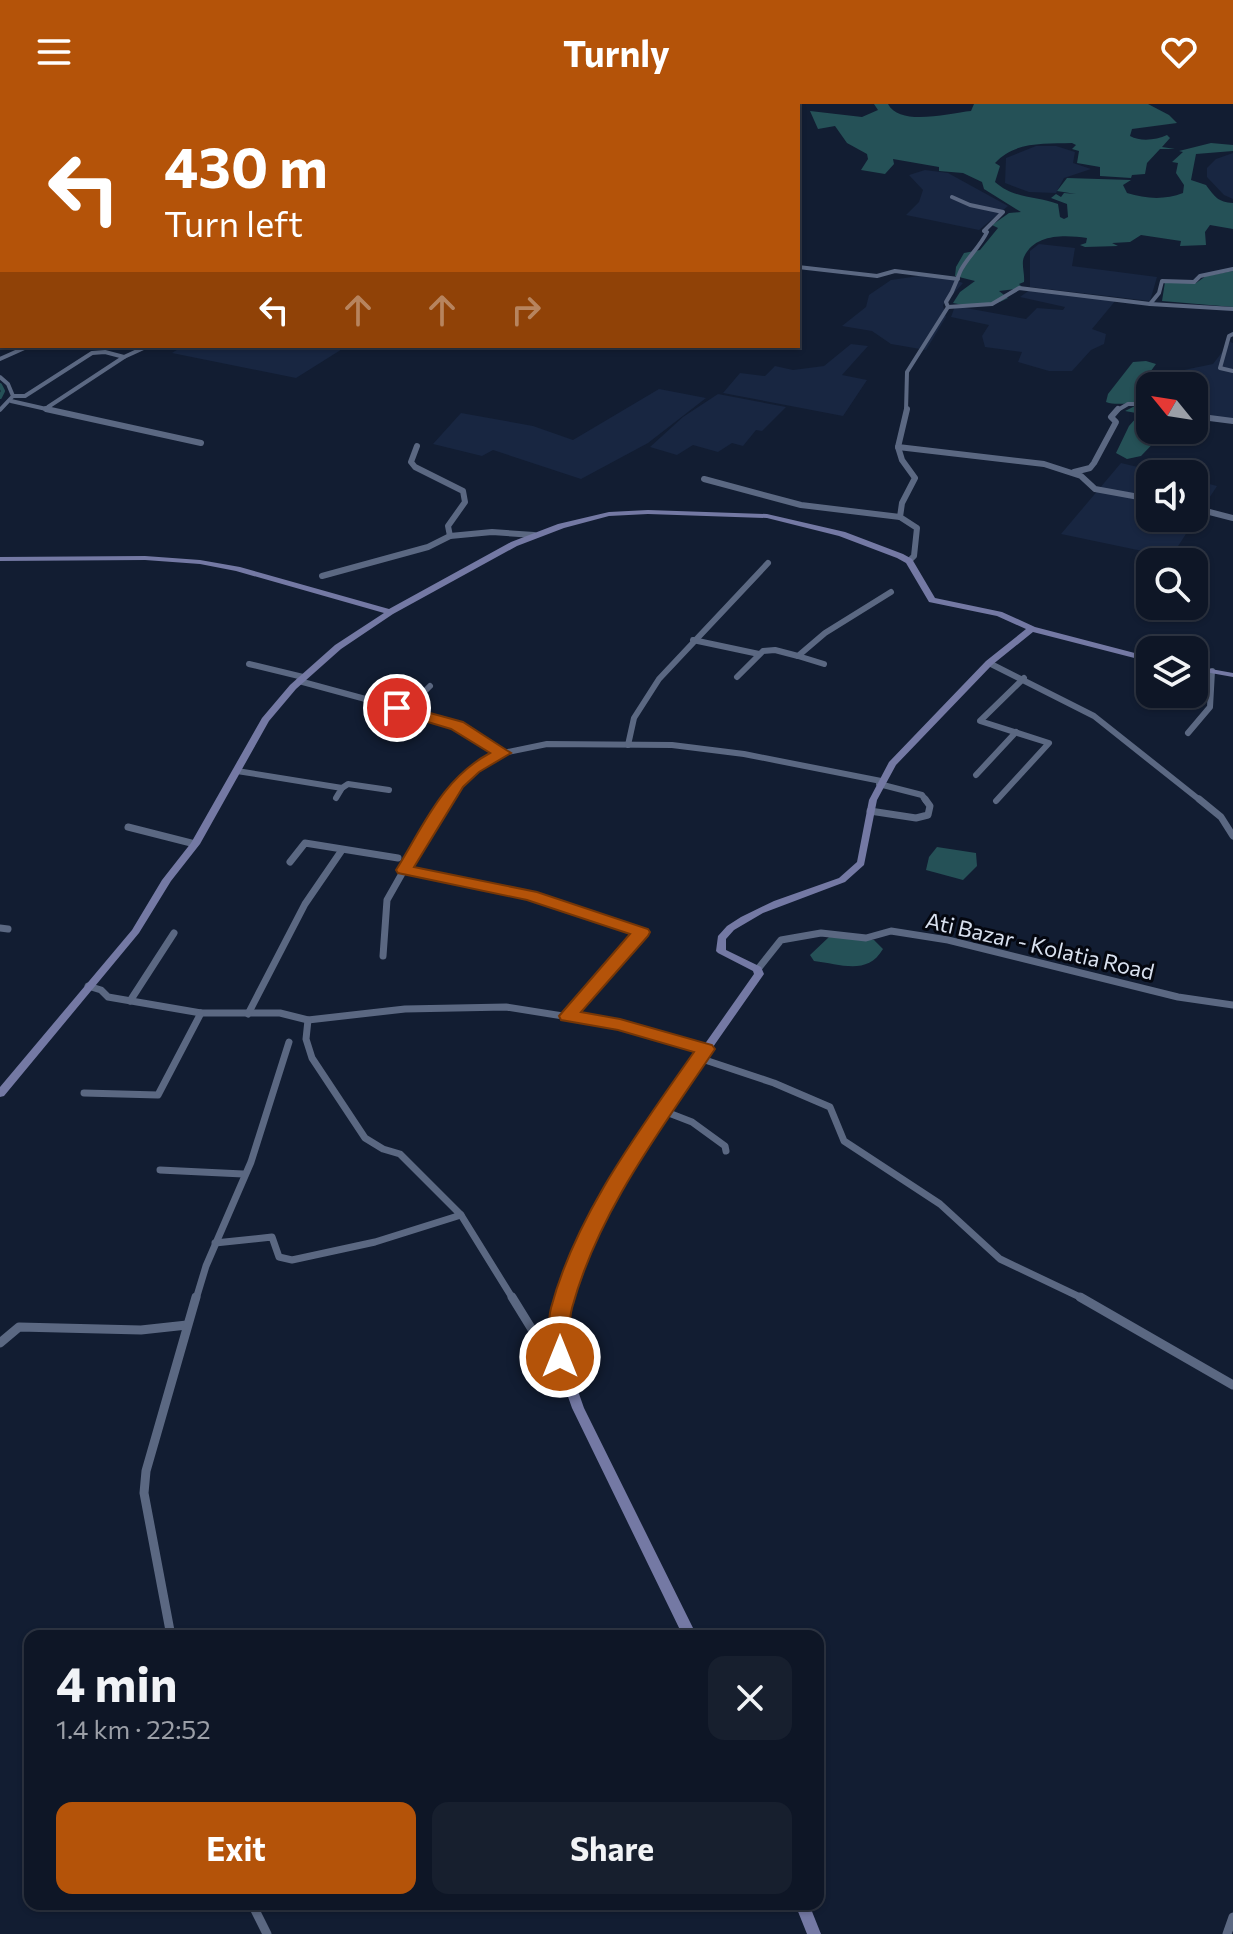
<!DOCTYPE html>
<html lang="en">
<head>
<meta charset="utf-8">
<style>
	body { margin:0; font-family:Commissioner,sans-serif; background:#171f2e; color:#f1f3f6; height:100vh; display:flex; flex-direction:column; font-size:30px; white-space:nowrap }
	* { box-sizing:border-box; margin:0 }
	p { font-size:26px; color:#9b9fa7 }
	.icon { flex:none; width:44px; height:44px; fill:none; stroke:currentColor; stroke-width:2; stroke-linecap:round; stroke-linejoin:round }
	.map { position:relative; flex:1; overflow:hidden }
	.sheet { position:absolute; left:24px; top:1526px; width:800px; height:280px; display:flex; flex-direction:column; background:#0e1626; border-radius:16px; box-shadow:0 2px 6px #0004,0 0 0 2px #2e3543 }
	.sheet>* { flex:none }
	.guide { position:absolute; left:0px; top:0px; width:800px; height:244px; box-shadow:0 2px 6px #0004,0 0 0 2px #2e3543; background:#b45309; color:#fff; overflow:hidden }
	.needle { width:52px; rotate:300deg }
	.buttons { position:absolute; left:1136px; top:268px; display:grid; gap:16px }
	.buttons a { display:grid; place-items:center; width:72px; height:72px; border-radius:16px; background:#0e1626; box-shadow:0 2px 6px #0004,0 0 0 2px #2e3543; font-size:40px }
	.pin { position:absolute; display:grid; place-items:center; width:68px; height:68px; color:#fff; margin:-34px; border:4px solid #fff; border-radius:50%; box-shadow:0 2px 8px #0007 }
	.me { position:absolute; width:88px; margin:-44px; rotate:0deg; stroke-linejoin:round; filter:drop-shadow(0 0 6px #0008) }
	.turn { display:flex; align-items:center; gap:28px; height:168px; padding:0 32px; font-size:36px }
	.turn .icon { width:104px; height:104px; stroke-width:2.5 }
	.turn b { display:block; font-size:56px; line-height:68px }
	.lanes { display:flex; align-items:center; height:76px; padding:0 32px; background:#0003; justify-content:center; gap:40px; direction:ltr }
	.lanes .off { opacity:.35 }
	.round { display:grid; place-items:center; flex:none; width:84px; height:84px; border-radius:16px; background:#171f2e }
	.overview { display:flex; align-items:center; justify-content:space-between; height:136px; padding:0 32px }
	h1 { font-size:48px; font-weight:700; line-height:60px }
	.primary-button { display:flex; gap:16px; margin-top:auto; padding:16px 32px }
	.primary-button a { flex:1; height:92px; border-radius:16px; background:#b45309; color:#fff; font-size:32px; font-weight:700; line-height:92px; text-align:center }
	.primary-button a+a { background:#171f2e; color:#f1f3f6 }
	header { display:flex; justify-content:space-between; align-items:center; height:104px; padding:0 32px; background:#b45309; color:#fff; font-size:36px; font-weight:700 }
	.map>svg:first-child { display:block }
</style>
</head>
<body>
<header><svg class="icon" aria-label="menu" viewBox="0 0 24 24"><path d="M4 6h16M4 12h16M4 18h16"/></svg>Turnly<svg class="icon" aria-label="heart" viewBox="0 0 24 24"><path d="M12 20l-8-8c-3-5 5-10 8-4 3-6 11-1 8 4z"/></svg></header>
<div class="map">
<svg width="1233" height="1830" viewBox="0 0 1233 1830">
	<rect width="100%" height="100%" fill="#121d32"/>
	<g fill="#182641">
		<path d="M1036 42H1056L1075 48 1073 59 1091 65 1064 74 1056 89 1029 88 1005 79 1006 54Z"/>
		<path d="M1233 49V95L1224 91 1207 73V64L1216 55Z"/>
		<path d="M925 66 948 69 1008 102 979 126 906 111 919 98 923 86 909 71Z"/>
		<path d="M1039 140 1075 144 1072 162 1157 173 1150 197 1030 183V147Z"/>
		<path d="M926 171 946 173 963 179 943 201 946 213 926 246 891 240 872 227 842 222 866 203 869 191 891 176Z"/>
		<path d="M1031 185 1116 196 1092 225 1106 230 1104 240 1091 246 1072 267H1049L1018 258 1022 248 985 243 982 232 989 221 951 213 955 202 1026 215 1037 204 1063 206 1065 203 1020 193Z"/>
		<path d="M1230 238 1233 239V316L1194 311V282H1189L1184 266 1213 260Z"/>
		<path d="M851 240 868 242 842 271 867 276 843 312 723 289 740 269 765 272 775 262 793 266 824 262Z"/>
		<path d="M183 242H347L296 274 172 249Z"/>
		<path d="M659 285 706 294 648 339 581 375 493 346 482 352 433 340 461 309 533 322 573 336Z"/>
		<path d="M718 290 786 303 762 327 756 326 743 342 732 339 718 348 693 341 677 351 650 343 683 313Z"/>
		<path d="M1121 359 1167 370H1150V414H1194V376L1217 382 1171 453 1061 430Z"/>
	</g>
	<g fill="#255157">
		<path d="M874 0H888C900 23 949 9 971 7L974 0H1148L1169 11 1177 19 1132 25 1130 32C1141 38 1156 36 1167 31L1170 34 1162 43 1175 45H1160L1147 59 1145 70 1132 71 1131 74 1100 72V63L1077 59 1079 47 1072 45 1076 41 1072 39C1044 40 1015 37 995 59L1000 62 995 78C1014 95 1036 92 1058 100L1060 113 1064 115 1068 113 1067 100 1051 94 1056 90 1061 93 1064 89 1076 90 1057 87 1067 74 1131 76 1123 81 1127 89C1146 95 1165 96 1183 89L1184 81 1176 69 1178 59 1172 58 1183 48 1179 47 1211 39 1233 41V47L1196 50 1191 76 1206 81C1215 93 1218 98 1233 99V125L1210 121 1205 128 1206 141 1180 142 1181 137 1141 131 1130 138 1112 139 1118 142 1085 143 1080 141 1086 139 1087 134C1066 131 1035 129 1024 153 1021 160 1025 170 1024 178L1019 180 1023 184 999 187 1008 194C990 204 973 203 953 199L960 188 975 177 955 172 956 163 964 149 980 146 998 124 992 121 1009 109 1021 108 984 85 982 78 963 69 939 67V63L893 55 894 60 885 70 861 66 868 55 867 50 847 39 835 22 818 25 810 7 862 13 878 6Z"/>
		<path d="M1233 167V203L1162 197 1165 178 1196 179 1206 172Z"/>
		<path d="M1146 257 1156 260 1142 279 1155 282H1150V299C1135 296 1120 303 1106 298L1108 290 1133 258Z"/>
		<path d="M1135 302 1150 303V326H1166L1141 352 1127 355 1116 349 1129 322 1137 313 1136 309 1125 307Z"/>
		<path d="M937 743 976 749 977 762 963 776 926 766 929 753Z"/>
		<path d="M829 833 874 836 883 845C867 872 841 860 814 857L810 851Z"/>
	</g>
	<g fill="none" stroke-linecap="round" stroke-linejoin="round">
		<path stroke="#255157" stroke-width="4" d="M0 281 3 287 0 293"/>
		<g stroke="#5b6882" stroke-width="4">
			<path d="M798 163 877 172 895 167 958 175"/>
			<path d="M1150 200 1233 205"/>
			<path d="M948 203 992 200 1019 184 1150 200 1159 189 1162 177 1194 178 1200 172 1233 165"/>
			<path d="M1233 230 1229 232 1220 264 1233 267"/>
			<path d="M0 255 29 242"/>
			<path d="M0 273 8 280 13 292 0 306"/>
			<path d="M13 292H25L92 249 105 248 124 253"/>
			<path d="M11 297 55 307"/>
			<path d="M48 303 124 253 148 242"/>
			<path d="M906 307 907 268 948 203 946 198C955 185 955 180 960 168 965 156 980 143 987 128L984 127 1003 108 970 101 952 93"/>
			<path d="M1116 307 1128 300H1150"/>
		</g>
		<g stroke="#5b6882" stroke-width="6">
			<path d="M46 305 201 339"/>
			<path d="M907 305 898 343 1044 360 1081 372 1095 385 1150 395"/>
			<path d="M1194 312 1233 317"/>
			<path d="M417 342 411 358 415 363 463 387 465 398 448 422 450 432"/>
			<path d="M898 343 902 356 915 374 902 399 900 413 917 424 914 452 909 457"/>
			<path d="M1074 368 1090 364 1094 359 1116 318 1111 313 1118 305"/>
			<path d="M704 375 801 401 900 413"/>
			<path d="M1194 404 1233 414"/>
			<path d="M322 472 428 443 450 432 492 428 534 431"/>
			<path d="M693 536 759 550"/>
			<path d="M798 552 824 560"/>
			<path d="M989 559 1094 612 1201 697"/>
			<path d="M249 560 303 573"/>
			<path d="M737 573 763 547 775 546 798 552 825 529 891 488"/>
			<path d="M299 577 406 606 430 582"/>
			<path d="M406 606 457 621 484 641 503 649 547 640 672 641 744 650 881 677"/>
			<path d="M1188 629 1210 603 1212 567"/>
			<path d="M628 641 634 614 659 575 768 459"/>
			<path d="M237 667 342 684 336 694"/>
			<path d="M976 671 1016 628"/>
			<path d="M879 680 922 691 926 697"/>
			<path d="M342 684 348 680 389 686"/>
			<path d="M447 697 473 664 503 649"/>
			<path d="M996 697 1049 639 980 617 1024 574"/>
		</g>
		<g stroke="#5b6882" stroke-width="7">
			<path d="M1199 695 1221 713 1233 732"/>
			<path d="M870 707 916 714 928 711 930 702 925 695"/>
			<path d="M128 723 195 740"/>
			<path d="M290 758 305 739 398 754"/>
			<path d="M404 766 448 695"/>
			<path d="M0 824 8 825"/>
			<path d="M383 852 387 796 404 766 531 792 642 828 568 912"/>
			<path d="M758 865 781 836 821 829 866 834 891 827 948 836 1178 893 1233 901"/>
			<path d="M88 882 101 886 108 893 201 909H280L308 916 405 905 506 903 620 921 705 945"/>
			<path d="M130 897 174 829"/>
			<path d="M248 910 305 800 342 746"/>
			<path d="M699 954 774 979 830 1003 844 1037 940 1100 1000 1155 1084 1195"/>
			<path d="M84 989 158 991 201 909"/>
			<path d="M661 1006 692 1018 725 1042 726 1047"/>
			<path d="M160 1066 243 1070"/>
			<path d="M461 1111 513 1195"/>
			<path d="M215 1139 272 1133 279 1153 292 1156 375 1138 461 1111 400 1050 383 1045 365 1034 312 954 306 935 308 916"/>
			<path d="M196 1195 206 1162 251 1058 289 938"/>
		</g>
		<g stroke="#5b6882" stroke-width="9">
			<path d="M512 1193 549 1253H560"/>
			<path d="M1080 1193 1233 1281"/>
			<path d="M0 1239 19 1223 141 1226 187 1221"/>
			<path d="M171 1532 144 1389 146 1367 196 1193"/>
			<path d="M252 1800 267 1830"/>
			<path d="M1227 1830 1233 1813"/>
		</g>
		<g fill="#7479a4" fill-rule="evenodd">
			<path d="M648 406 767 410 845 428 903 450 912 455 935 494 1002 508 1035 523 1150 553V558L1033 528 992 561 896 661 877 696 864 761 845 778 763 809 734 826 726 835V846L761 863 764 870 641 1046 592 1138 566 1207V1253L584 1304 697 1532H683L572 1304 554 1253V1207L580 1138 631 1045 754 870 753 867 718 849 716 847 718 832 727 822 741 813 774 797 839 774 857 758 869 696 889 658 986 557 1026 525 997 512 929 498 906 459 897 454 839 432 767 414 648 410 609 412 564 424 517 442 393 510 341 545 296 585 269 617 200 740 171 777 139 829 4 992 0 993V983L132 826 162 776 191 739 262 614 290 581 335 541 384 509 236 467 200 460 145 456 0 457V453L145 452 200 456 240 463 389 505 511 438 558 420 609 408Z"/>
			<path d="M1194 562 1233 569V573L1194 566Z"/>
			<path d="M795 1800H809L821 1830H807Z"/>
		</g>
	</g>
	<path fill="#b45309" stroke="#753606" stroke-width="2" d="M397 600 463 618 511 649 479 668 463 683 414 763 537 788 648 825 650 828 648 832 581 908 620 915 712 941 715 945C660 1027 598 1108 572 1204 568 1219 570 1238 570 1253L567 1259H552L549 1253C549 1238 547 1219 551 1204 576 1110 639 1027 694 948L618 926 561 916 559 912 630 830 527 796 398 769 396 766C424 721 442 675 490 649L451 625 391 607V601Z"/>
	<g text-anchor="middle" stroke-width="6" stroke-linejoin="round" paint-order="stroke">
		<g font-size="22" fill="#d9e1ef" stroke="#040710">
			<text transform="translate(1040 842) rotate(13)" y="8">Ati Bazar - Kolatia Road</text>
		</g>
	</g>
</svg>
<div class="buttons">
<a><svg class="needle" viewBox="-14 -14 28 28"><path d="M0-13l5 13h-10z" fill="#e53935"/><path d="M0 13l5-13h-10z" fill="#9b9fa7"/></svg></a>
<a><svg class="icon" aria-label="sound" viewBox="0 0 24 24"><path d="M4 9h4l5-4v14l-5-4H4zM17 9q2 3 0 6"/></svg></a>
<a><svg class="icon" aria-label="search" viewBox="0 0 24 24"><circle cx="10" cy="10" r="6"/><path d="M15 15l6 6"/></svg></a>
<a><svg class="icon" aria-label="layers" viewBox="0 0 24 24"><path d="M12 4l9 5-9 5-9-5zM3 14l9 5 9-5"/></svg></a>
</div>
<div class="pin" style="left:397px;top:604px;background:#d93025"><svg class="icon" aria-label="arrive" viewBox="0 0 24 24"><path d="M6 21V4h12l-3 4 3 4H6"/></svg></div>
<svg class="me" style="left:560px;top:1253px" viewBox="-20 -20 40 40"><circle r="17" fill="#b45309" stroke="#fff" stroke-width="3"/><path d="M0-11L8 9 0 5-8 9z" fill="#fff"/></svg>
<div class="guide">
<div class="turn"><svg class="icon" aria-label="left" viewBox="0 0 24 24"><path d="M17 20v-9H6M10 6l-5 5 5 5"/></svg><div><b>430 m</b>Turn left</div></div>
<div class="lanes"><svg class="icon" aria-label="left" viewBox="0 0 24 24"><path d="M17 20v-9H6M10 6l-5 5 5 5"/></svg><svg class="icon off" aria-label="ahead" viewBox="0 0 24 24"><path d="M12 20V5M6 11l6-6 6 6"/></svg><svg class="icon off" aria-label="ahead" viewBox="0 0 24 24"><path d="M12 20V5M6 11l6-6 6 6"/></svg><svg class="icon off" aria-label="right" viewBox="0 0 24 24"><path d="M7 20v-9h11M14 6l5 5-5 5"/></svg></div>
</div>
<section class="sheet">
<div class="overview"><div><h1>4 min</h1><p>1.4 km · 22:52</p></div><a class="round"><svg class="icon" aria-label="close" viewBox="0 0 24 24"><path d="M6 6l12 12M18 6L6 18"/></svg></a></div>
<div class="primary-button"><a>Exit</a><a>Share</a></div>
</section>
</div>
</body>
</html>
